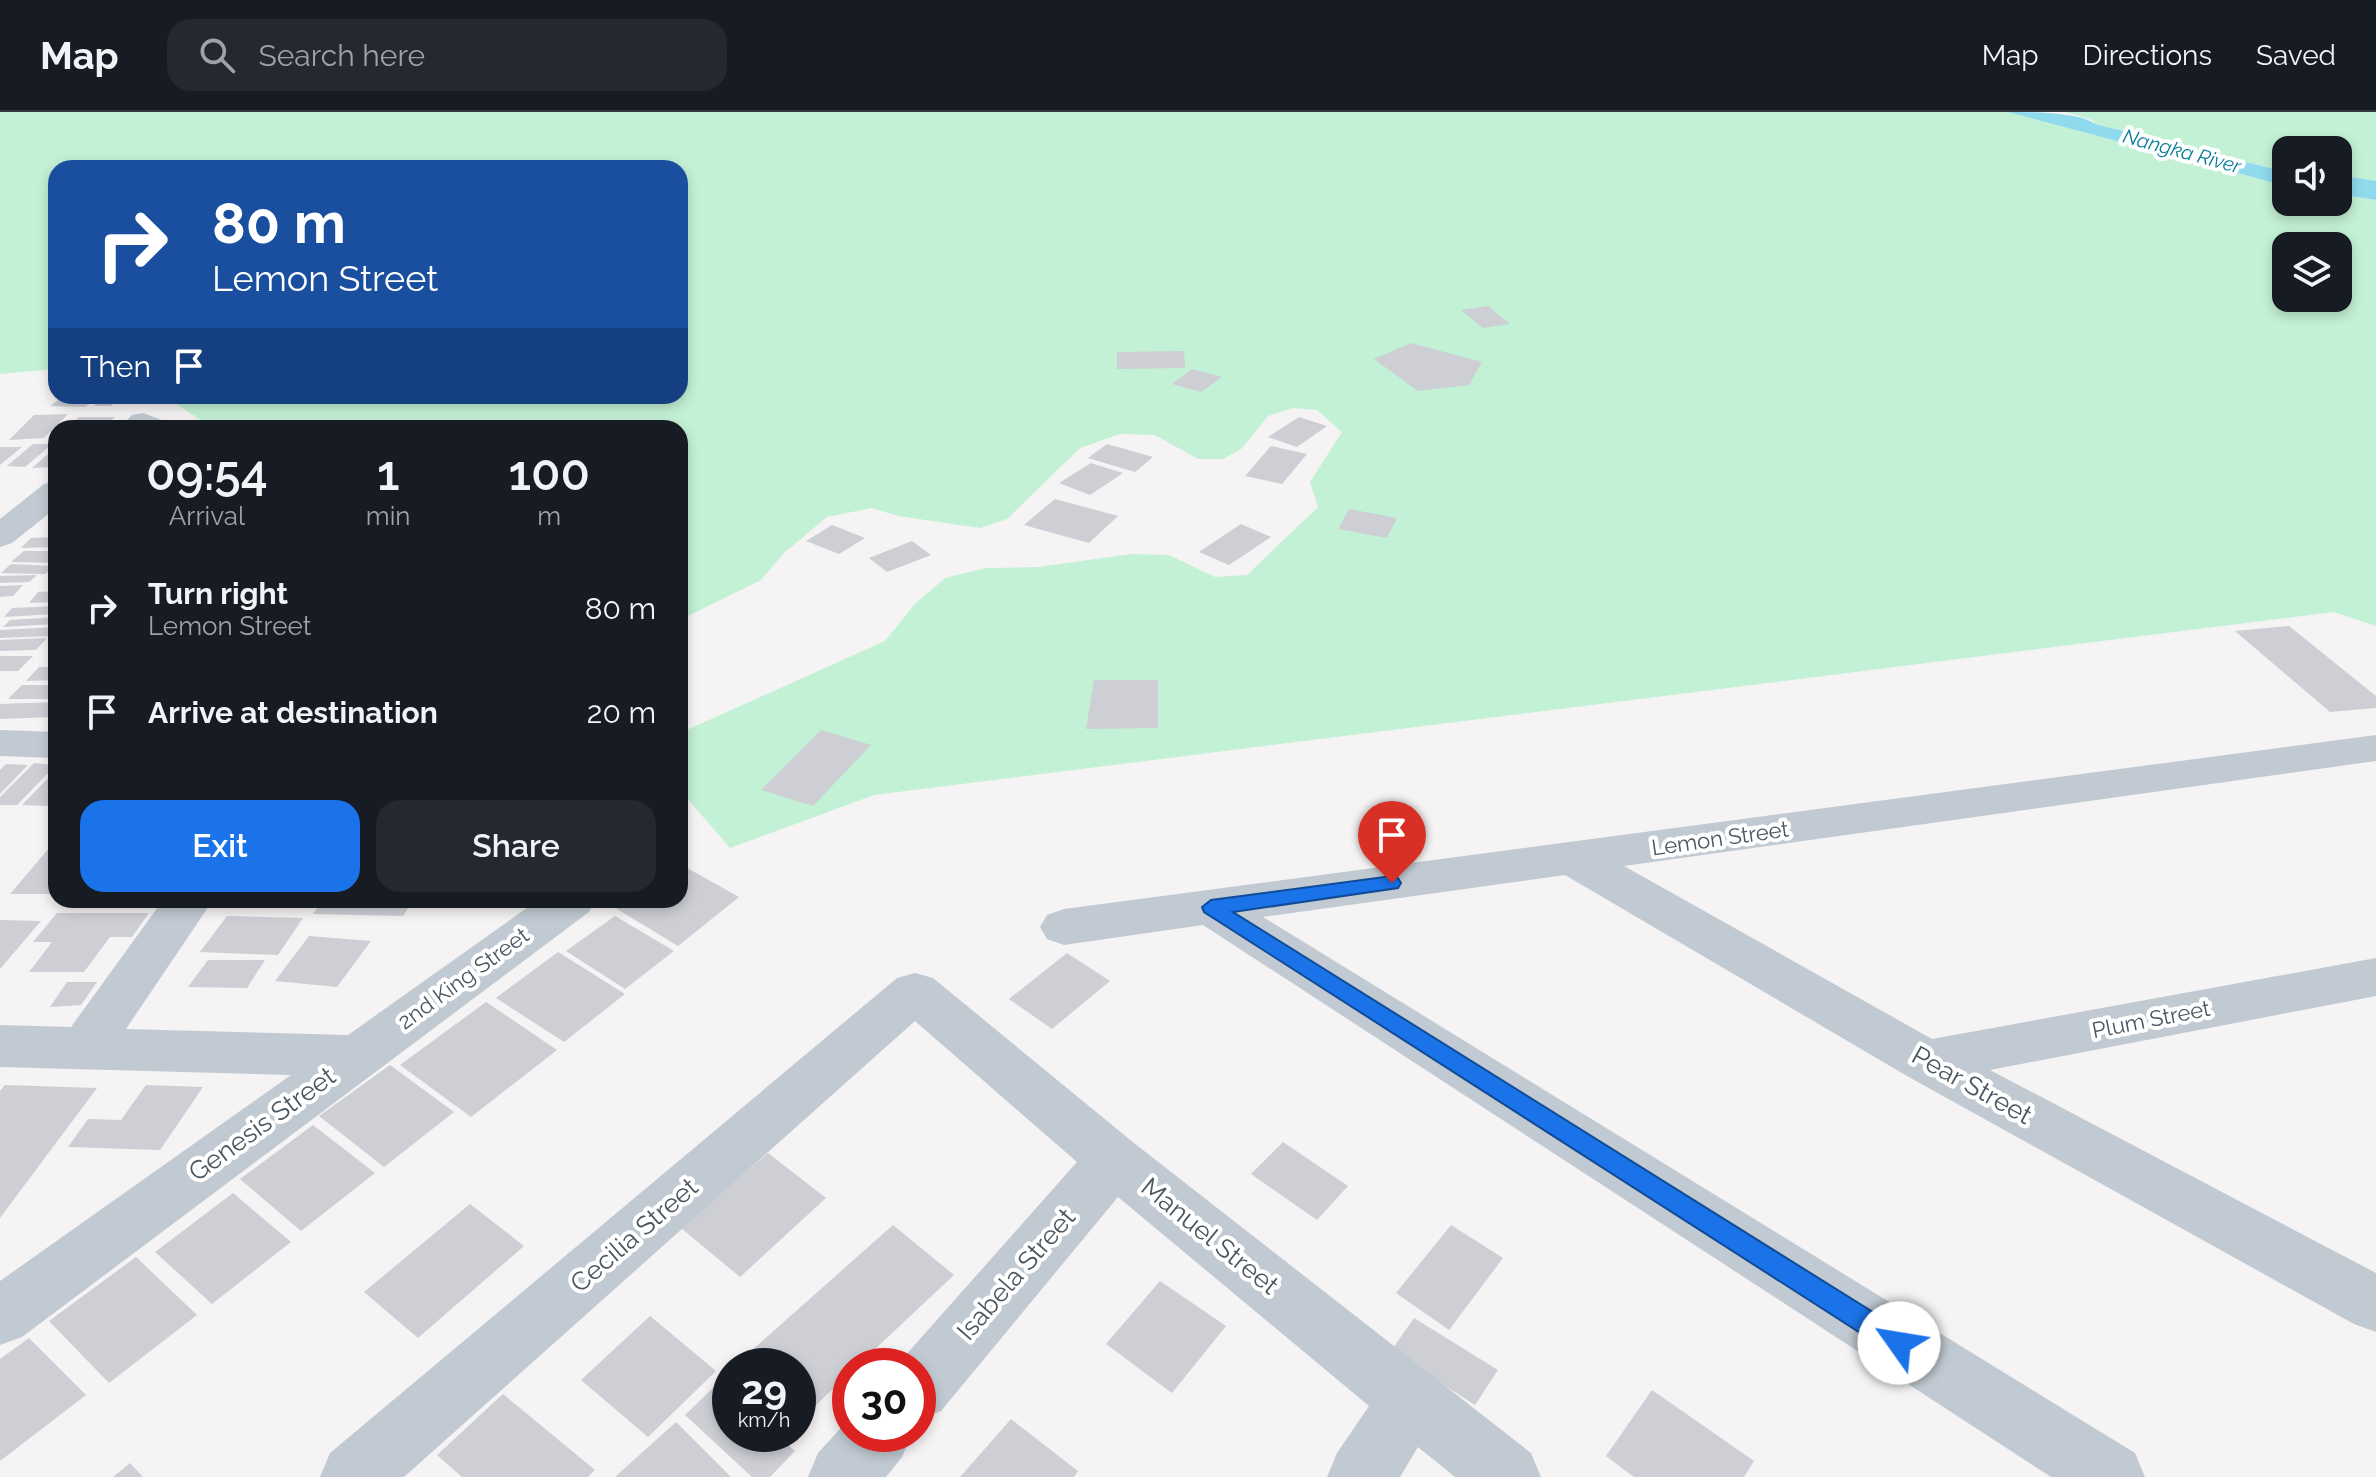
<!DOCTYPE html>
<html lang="en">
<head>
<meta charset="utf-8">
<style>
	body { margin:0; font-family:Raleway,sans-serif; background:#242831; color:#f1f3f6; height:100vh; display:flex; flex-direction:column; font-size:30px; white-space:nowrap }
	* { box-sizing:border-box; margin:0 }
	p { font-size:26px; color:#9ea1a6 }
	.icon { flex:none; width:44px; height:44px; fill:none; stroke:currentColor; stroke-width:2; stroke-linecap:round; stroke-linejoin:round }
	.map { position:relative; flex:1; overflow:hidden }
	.details { position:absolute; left:48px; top:308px; width:640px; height:488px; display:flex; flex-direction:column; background:#171b24; border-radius:24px; box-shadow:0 4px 12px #0003 }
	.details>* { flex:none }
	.top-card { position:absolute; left:48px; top:48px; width:640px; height:244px; border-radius:24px; box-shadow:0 4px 12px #0003; background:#1a4fa0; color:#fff; overflow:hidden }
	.buttons { position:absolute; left:2272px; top:24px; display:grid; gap:16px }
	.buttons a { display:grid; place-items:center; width:80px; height:80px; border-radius:16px; background:#171b24; box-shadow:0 4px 12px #0003; font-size:40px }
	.speed { position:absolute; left:712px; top:1236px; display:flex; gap:16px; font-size:40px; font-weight:700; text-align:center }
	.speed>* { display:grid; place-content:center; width:104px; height:104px; border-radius:50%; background:#171b24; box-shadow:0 4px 12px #0003; line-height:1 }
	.speed small { font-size:20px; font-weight:400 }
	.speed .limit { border:12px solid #d22; background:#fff; color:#111 }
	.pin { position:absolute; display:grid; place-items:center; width:68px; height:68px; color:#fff; margin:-82px -34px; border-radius:50% 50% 50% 0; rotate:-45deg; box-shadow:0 0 8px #0007 }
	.pin .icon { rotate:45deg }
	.me { position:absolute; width:88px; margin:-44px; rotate:302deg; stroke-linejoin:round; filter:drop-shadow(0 0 6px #0008) }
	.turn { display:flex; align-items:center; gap:28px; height:168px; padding:0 32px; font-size:36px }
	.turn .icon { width:104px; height:104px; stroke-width:2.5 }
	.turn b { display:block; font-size:56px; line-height:68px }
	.then { display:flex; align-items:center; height:76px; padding:0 32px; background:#0003; gap:16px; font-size:30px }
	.eta { display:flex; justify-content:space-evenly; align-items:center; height:136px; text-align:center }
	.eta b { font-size:48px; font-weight:600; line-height:56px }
	.action { display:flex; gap:16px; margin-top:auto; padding:16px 32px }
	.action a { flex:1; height:92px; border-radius:24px; background:#1a73e8; color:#fff; font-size:32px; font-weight:600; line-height:92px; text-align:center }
	.action a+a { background:#242831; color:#f1f3f6 }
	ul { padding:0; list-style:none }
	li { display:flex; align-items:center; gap:24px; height:104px; padding:0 32px }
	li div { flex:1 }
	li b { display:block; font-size:30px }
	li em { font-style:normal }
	header { display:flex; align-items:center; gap:48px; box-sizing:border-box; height:112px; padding:0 40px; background:#171b24; border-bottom:2px solid #363941 }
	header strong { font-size:38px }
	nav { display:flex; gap:44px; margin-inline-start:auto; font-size:28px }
	.search { width:560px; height:72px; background:#242831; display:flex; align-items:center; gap:20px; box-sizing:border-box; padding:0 28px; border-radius:24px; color:#9ea1a6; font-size:30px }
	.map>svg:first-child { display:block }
</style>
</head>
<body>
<header>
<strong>Map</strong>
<div class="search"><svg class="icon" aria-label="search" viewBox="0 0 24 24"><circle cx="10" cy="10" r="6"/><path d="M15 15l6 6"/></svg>Search here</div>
<nav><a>Map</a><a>Directions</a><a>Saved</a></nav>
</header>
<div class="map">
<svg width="2376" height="1365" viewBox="0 0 2376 1365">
	<rect width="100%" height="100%" fill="#f5f3f3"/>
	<g fill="#c3f1d5" fill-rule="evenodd">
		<path d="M0 0H2008L2286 74V90H2338V82L2376 88V514L2334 500 874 683 730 736 680 678V621L885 529 915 492 945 466 986 456 1038 455 1132 442 1169 443 1215 465 1247 463 1318 395 1310 370 1342 320 1317 298 1293 296 1268 304 1241 337 1223 347H1198L1155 323 1120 322 1080 336 1007 407 980 416 898 404 872 396 827 405 784 441 761 468 680 508V316H212L165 284H680V56H56V257L0 262ZM2286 134H2338V186H2286Z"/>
		<path d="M2065 0H2376V69L2338 63V38H2286V60L2095 12 2092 8Z"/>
	</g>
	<g fill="#90daee">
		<path d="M2008 0C2030 0 2080 0 2095 12L2286 60V74Z"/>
		<path d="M2338 63 2376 69V88L2338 82Z"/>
	</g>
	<g fill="#cdcfd5">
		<path d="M1488 194 1510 212 1483 216 1461 198Z"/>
		<path d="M1411 231 1482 250 1469 273 1418 279 1374 247Z"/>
		<path d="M1184 239 1185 256 1117 257V240Z"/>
		<path d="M1192 257 1222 265 1201 280 1172 272Z"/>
		<path d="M64 284H100L85 295 50 294Z"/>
		<path d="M106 284H123L111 294H94Z"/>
		<path d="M68 302 44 326 9 328 34 303Z"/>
		<path d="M79 305H115L103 316H67Z"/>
		<path d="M1299 305 1327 314 1297 335 1268 325Z"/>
		<path d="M33 332H52L25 355 7 354Z"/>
		<path d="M1107 332 1153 345 1135 360 1088 346Z"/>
		<path d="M1271 334 1307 342 1282 372 1245 364Z"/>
		<path d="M0 335H22L0 353Z"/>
		<path d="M56 335V355L32 356Z"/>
		<path d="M1091 351 1123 361 1090 383 1059 371Z"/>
		<path d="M1055 387 1118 404 1089 431 1024 413Z"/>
		<path d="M1349 397 1397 406 1387 426 1338 417Z"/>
		<path d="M1241 412 1271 425 1229 453 1199 440Z"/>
		<path d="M832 413 865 426 839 442 806 429Z"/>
		<path d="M56 425V435L21 436 31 426Z"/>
		<path d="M912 429 931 443 887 460 869 446Z"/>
		<path d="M24 439H56V451L11 450Z"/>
		<path d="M11 452 55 454 45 462 1 461Z"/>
		<path d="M37 463 29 470 0 471V464Z"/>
		<path d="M23 473 13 484 0 485V474Z"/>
		<path d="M56 479V490L29 491 38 480Z"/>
		<path d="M56 494V502L4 505 12 496Z"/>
		<path d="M56 505V512L3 515 10 508Z"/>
		<path d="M2289 514 2376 584V596L2330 600 2235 519Z"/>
		<path d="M56 515 50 524 0 526V518Z"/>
		<path d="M47 526 36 538 0 539V528Z"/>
		<path d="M0 544H33L18 559H0Z"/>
		<path d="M39 555H56V568L26 569Z"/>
		<path d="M1094 568H1158V616L1086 617Z"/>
		<path d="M22 573H56V587H8Z"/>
		<path d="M56 590 54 605 0 607V592Z"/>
		<path d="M821 618 871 633 813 694 761 678Z"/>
		<path d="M34 651 56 653 17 693H0V685Z"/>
		<path d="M6 652 28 653 0 682V658Z"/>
		<path d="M56 658V685L47 694 22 693Z"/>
		<path d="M56 728V782H10Z"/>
		<path d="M680 752 739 785 678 834 612 794 621 788H680Z"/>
		<path d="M323 788H413L403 804 313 802Z"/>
		<path d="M57 801H149L132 825H110L84 860H29L52 830H33Z"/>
		<path d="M227 804 303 806 278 843 200 840Z"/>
		<path d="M615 804 674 839 625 877 566 839Z"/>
		<path d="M0 808 41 809 0 857Z"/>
		<path d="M309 824 371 829 337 875 275 869Z"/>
		<path d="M558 840 625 882 564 930 496 886Z"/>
		<path d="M1067 841 1110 869 1052 917 1009 887Z"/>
		<path d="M208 848H265L247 876 188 875Z"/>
		<path d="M67 870H97L81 893 50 895Z"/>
		<path d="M486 890 557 938 471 1005 400 953Z"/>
		<path d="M390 953 454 1000 384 1055 319 1004Z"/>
		<path d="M5 973 97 976 0 1106V979Z"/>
		<path d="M146 973 203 975 160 1038 68 1035 88 1007 121 1008Z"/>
		<path d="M313 1013 375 1061 301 1119 240 1067Z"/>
		<path d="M1283 1030 1348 1074 1317 1108 1251 1062Z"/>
		<path d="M768 1041 826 1086 740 1165 681 1116Z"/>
		<path d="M233 1081 291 1130 212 1192 155 1140Z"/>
		<path d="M470 1092 524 1134 418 1226 364 1180Z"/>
		<path d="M893 1113 954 1163 857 1254H850V1261L798 1310V1254H734Z"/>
		<path d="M1451 1113 1503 1146 1449 1218 1396 1181Z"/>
		<path d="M136 1145 197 1203 109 1271 49 1209Z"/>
		<path d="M1160 1169 1226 1214 1172 1281 1106 1232Z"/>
		<path d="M650 1204 716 1259 648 1325 581 1268Z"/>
		<path d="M1414 1206 1498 1258 1475 1293 1391 1239Z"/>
		<path d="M29 1226 86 1283 0 1349V1247Z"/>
		<path d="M719 1270 730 1280V1322H776L795 1339 770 1365H752L685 1303Z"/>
		<path d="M1652 1278 1754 1349 1744 1365H1634L1606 1344Z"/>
		<path d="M503 1282 595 1358 588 1365H462L437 1343Z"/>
		<path d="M1011 1307 1078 1359 1074 1365H960Z"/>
		<path d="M676 1310 731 1365H615Z"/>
		<path d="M130 1351 143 1365H113Z"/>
	</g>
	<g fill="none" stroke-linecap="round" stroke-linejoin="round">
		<g fill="#c1cad2" fill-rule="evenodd">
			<path d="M143 301 164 309 169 316H119L132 303Z"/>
			<path d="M56 369V396L12 431 0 435V407L44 372Z"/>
			<path d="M0 618 56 620V646L0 644Z"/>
			<path d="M2376 623V649L1624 754 1932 927 2376 846V884L1990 958 2376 1161V1220L2354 1212 1907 964 1565 763 1263 805 2135 1341 2145 1365H2051L1203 813 1064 833 1047 827 1040 815 1047 803 1064 797Z"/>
			<path d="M163 788H213L126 917 348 923 538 788H596L589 800 22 1225 0 1233V1169L291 963 0 955V913L71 915Z"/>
			<path d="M915 861 933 866 1134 1031 1531 1341 1541 1365H1455L1418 1335 1400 1365H1327L1337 1341 1369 1294 1118 1085 941 1299 918 1308V1254H896L1077 1050 915 909 404 1365H320L330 1341 897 866Z"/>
			<path d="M850 1306V1322H912L902 1345 886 1365H808L818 1341Z"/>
		</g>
	</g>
	<path fill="#1a73e8" stroke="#114b97" stroke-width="2" d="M1392 764 1398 766 1401 771 1398 776 1233 800 1908 1222 1912 1231 1908 1240 1899 1243 1890 1240 1204 800 1202 795 1211 788Z"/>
	<g text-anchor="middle" stroke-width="8" stroke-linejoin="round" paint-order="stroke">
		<g font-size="20" font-style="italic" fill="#0c7c9b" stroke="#fff">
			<text transform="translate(2182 39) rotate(15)" y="7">Nangka River</text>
		</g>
		<g font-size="22" fill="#4a5661" stroke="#fff">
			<text transform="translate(1720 726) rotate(-8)" y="8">Lemon Street</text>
			<text transform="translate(463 866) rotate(-36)" y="8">2nd King Street</text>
			<text transform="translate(2151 907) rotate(-11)" y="8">Plum Street</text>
		</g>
		<g font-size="26" fill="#4a5661" stroke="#fff">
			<text transform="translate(1972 973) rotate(29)" y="9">Pear Street</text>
			<text transform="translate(262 1012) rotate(-36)" y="9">Genesis Street</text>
			<text transform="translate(634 1123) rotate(-41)" y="9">Cecilia Street</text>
			<text transform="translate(1210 1124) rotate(39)" y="9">Manuel Street</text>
			<text transform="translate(1016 1162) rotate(-49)" y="9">Isabela Street</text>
		</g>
	</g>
</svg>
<div class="buttons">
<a><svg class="icon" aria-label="sound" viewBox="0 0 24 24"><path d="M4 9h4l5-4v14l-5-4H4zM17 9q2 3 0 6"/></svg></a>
<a><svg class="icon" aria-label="layers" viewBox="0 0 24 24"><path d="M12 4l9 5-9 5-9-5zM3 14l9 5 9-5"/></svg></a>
</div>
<div class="speed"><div>29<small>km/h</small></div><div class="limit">30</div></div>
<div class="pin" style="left:1392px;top:771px;background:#d93025"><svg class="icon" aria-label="arrive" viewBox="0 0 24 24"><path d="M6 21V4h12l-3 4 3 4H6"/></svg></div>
<svg class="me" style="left:1899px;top:1231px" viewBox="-20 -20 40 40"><circle r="19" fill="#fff"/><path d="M0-13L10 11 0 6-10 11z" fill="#1a73e8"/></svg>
<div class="top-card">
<div class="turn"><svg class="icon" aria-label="right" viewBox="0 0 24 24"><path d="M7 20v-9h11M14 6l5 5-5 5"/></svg><div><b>80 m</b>Lemon Street</div></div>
<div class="then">Then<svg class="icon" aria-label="arrive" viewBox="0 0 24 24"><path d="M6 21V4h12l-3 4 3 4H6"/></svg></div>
</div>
<section class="details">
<div class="eta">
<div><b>09:54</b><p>Arrival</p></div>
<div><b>1</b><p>min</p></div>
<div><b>100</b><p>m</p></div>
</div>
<ul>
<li><svg class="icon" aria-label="right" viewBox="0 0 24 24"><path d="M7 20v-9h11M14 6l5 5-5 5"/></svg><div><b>Turn right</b><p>Lemon Street</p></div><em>80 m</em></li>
<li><svg class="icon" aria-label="arrive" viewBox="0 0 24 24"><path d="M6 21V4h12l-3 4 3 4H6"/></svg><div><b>Arrive at destination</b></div><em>20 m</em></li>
</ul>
<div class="action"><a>Exit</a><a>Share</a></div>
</section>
</div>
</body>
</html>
